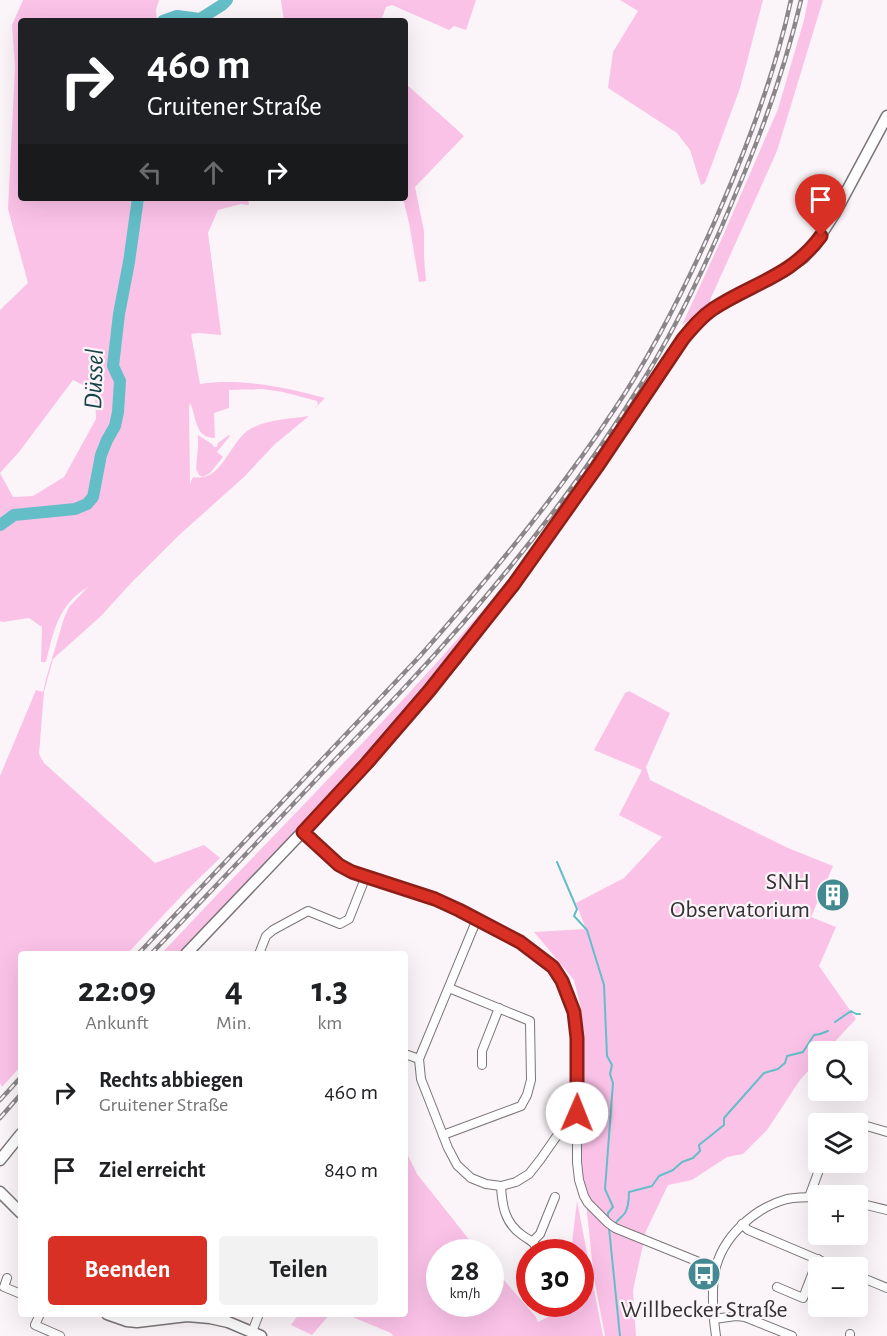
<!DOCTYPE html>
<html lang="de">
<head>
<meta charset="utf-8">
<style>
	body { margin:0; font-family:"Alegreya Sans",sans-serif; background:#f2f2f2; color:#202124; height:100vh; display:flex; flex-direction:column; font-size:22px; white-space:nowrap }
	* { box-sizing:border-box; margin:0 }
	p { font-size:20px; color:#757577 }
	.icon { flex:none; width:33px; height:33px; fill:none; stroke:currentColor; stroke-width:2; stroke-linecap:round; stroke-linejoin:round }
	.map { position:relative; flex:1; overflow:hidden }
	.sheet { position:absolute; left:18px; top:951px; width:390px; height:366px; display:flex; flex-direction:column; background:#fff; border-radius:6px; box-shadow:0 6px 24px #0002 }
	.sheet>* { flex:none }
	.banner { position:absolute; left:18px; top:18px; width:390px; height:183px; border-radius:6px; box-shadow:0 6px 24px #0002; background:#202124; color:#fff; overflow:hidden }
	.fabs { position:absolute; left:808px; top:1041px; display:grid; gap:12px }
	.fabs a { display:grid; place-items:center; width:60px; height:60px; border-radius:6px; background:#fff; box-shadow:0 6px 24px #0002; font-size:30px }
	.speed { position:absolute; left:426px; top:1239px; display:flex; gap:12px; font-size:30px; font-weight:700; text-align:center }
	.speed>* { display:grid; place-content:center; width:78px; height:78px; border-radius:50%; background:#fff; box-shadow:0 6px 24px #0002; line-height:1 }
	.speed small { font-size:15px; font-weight:400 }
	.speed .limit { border:9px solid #d22; background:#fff; color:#111 }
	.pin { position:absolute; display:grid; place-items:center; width:51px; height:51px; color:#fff; margin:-62px -26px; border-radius:50% 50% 50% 0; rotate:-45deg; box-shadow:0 0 6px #0007 }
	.pin .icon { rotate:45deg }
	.me { position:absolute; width:66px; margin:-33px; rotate:1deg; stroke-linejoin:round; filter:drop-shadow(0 0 4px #0008) }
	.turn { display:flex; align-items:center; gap:21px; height:126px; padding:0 30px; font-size:27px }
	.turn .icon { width:78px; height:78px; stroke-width:2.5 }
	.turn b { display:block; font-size:42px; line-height:51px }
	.lanes { display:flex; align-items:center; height:57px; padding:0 30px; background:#0003; justify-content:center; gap:30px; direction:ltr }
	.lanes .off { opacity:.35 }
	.eta { display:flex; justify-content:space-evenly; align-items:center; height:102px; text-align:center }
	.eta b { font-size:36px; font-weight:700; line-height:42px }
	.primary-button { display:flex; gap:12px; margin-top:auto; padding:12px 30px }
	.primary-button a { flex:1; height:69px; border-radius:6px; background:#d93025; color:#fff; font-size:24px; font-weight:700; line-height:69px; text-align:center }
	.primary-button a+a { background:#f2f2f2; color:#202124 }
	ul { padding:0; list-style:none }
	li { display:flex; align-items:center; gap:18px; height:78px; padding:0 30px }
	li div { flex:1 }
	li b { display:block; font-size:22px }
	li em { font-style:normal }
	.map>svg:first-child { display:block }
</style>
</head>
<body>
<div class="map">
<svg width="887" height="1336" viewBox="0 0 887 1336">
	<rect width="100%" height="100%" fill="#fbf5f9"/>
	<g fill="#fbc2e8" fill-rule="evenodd">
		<path d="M23 0H159L156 10 157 21H21V198H248L249 205 241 204 218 210 208 233 221 333V335L198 333 191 334 200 384C242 378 284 387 325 398L313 410 318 404 317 401 283 392 263 389 229 390V408L214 413 215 438C194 438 197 417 190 403L189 408 190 484 193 477C222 483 229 442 250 429 268 419 290 419 309 416L274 445 244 477 177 537 132 582 101 616 53 659 44 692 39 754 44 763 155 863 204 845 220 858 187 890 127 954H21V1066L2 1087 0 1083V776L36 690 43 692 46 679 64 618 69 607 88 587C58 605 54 630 46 662H41L42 627 29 618 3 622 0 621V310L28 283 8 209 15 67 12 25ZM73 380 95 391 96 419 64 477 33 496 13 497 0 473 19 452Z"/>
		<path d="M281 0H476L466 30 454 26 449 30 392 5 386 7 381 21H284Z"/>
		<path d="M620 0H763L740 88 705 183 701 185 690 150 677 133 608 88 613 52 638 11Z"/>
		<path d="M808 0H823L777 151 710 300 712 304 682 325 722 238 778 109 804 20Z"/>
		<path d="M405 83 464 136 415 187 424 231V257L426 281 419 282 409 223 403 198H405Z"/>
		<path d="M198 435 212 444 214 447H217L218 443 229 435 230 436 217 452 223 457 210 473 203 477 199 475 196 469 198 445Z"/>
		<path d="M500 590 504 592 456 654 372 753 181 954H161C274 833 393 717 500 590Z"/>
		<path d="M629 691 670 713 646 767 650 780 788 848 833 866 811 917 836 927 819 966 856 1019 826 1051 819 1052V1059L800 1080 767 1130 743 1154 727 1157 692 1180 668 1185 646 1231 633 1290 636 1336H605L594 1278 582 1166V1012L574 980 534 932 586 929 576 903 624 878 662 837 619 815 642 770 594 750 625 693Z"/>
		<path d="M405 1149 417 1174 479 1252H440V1304H490L491 1265 536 1317 538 1322 564 1309V1304H580V1252H571L577 1201 603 1336H393L391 1333 345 1314H405Z"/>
		<path d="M299 1314H330L312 1335 291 1325Z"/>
	</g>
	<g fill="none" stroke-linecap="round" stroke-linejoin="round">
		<g stroke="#63bec8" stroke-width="2">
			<path d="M557 862 577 909 574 916 587 930 604 985 607 1056 612 1065 610 1074 613 1083 605 1189 613 1207 608 1213V1219"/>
			<path d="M835 1022 851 1011 856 1014H860"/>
			<path d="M615 1224C618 1219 622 1217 625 1213 629 1206 629 1199 629 1192L652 1186 659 1176 673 1170 682 1162 693 1158 700 1151 699 1145 724 1125V1118L764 1073 778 1069 785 1063 787 1056 803 1052 814 1035 820 1034 828 1031"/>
			<path d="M609 1228 620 1336"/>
		</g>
		<g stroke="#63bec8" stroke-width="12">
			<path d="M163 21 177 16 200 19 222 5 227 0"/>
			<path d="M0 525 14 515 75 509 87 504 93 497 101 455 107 440 115 426 118 412 120 381 113 366 119 314 129 262 138 198"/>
		</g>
		<g stroke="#7b7578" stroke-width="10">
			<g id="street">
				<path d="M303 832 339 865 352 872 435 899 459 910 520 942 553 967 562 981 574 1012 577 1038V1162L579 1180 584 1196 588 1203 608 1223 615 1228 716 1269"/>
				<path d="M477 919 419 1059 421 1079 448 1148 457 1165 471 1178 486 1184 501 1186 516 1182 529 1174 540 1160 561 1130 577 1125"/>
				<path d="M259 954 266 936 273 930 308 911 340 924 349 919 366 876"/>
				<path d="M405 1054 419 1059"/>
				<path d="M482 1065V1051L499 1008"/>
				<path d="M837 1124 838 1121 846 1120 887 1132"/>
				<path d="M443 1135 521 1106 527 1095 531 1080 530 1021 449 988"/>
				<path d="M501 1186C502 1206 505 1223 522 1235 532 1242 533 1240 538 1252"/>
				<path d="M809 1197 822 1162"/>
				<path d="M858 1203 887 1210"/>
				<path d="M742 1224 748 1230 838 1268"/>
				<path d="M533 1241 540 1234 555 1197"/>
				<path d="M858 1276 887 1288"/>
				<path d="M7 1278 4 1287 21 1294"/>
				<path d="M777 1287 803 1298 818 1259"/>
				<path d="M40 1314 35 1325 60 1336"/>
				<path d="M714 1319 736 1316 745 1317 792 1336"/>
				<path d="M252 1332 259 1314"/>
				<path d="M716 1336C713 1315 711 1293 715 1271 722 1237 754 1208 787 1199 797 1197 808 1197 819 1197"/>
				<path d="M850 1336V1334"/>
			</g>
		</g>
		<g stroke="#7b7578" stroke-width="13">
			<g id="secondary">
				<path d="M186 954 348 784 455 660 514 583 597 467 683 339 703 317 711 310 786 270 804 257 813 247 835 213 887 116"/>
				<path d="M0 1160 21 1134"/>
				<path d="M0 1192 21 1213"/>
				<path d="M107 1314 127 1321 137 1322 187 1316 210 1318 228 1322 261 1336"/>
			</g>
		</g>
		<use href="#street" stroke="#fff" stroke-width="8"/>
		<use href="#secondary" stroke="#fff" stroke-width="10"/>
		<g stroke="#8a8689" stroke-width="4.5">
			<g id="rail">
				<path d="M138 954 420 656C490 577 558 495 616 407 656 347 689 280 718 214 748 145 775 74 791 0"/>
				<path d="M151 954C210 892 270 829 329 766 355 739 381 713 406 686 493 593 574 493 641 384 677 326 707 263 733 200 761 135 785 69 801 0"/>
				<path d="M0 1100 21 1077"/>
				<path d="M0 1118 21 1094"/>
			</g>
		</g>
		<use href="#rail" stroke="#fbf5f9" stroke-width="2" stroke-dasharray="7" stroke-linecap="butt"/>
	</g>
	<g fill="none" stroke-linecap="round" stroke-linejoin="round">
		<g stroke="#8d1f18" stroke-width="15">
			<path id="route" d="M577 1113V1038L574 1012 562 981 553 967 520 942 459 910 435 899 352 872 339 865 303 832 367 763 429 691 514 584 597 467 683 339C692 328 701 317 713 309 752 283 791 277 821 236"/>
		</g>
		<use href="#route" stroke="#d93025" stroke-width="10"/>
	</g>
	<defs>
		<g id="building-disc" transform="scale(1.725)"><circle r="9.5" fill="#428991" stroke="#fbf5f9"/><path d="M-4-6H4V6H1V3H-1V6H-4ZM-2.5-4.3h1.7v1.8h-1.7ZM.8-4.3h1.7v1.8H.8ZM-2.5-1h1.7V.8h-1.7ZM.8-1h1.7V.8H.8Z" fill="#fff"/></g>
		<g id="bus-disc" transform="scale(1.725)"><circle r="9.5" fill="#428991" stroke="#fbf5f9"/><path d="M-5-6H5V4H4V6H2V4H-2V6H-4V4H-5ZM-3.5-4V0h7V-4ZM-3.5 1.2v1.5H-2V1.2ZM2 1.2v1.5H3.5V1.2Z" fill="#fff"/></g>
	</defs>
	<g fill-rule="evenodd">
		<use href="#building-disc" x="833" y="895"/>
		<use href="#bus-disc" x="704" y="1274"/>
	</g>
	<g text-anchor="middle" stroke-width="4.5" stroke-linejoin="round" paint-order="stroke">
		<g font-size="24" fill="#343133" stroke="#fbf5f9" text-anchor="end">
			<text x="810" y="889">SNH<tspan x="810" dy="28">Observatorium</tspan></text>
			<text x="704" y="1317" text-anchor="middle">Willbecker Straße</text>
		</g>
		<g font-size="26" font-style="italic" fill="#194449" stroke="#fbf5f9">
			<text transform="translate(93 379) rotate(-88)" y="9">Düssel</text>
		</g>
	</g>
</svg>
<div class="fabs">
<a><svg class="icon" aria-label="search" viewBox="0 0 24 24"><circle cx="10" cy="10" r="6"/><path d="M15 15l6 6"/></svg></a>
<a><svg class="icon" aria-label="layers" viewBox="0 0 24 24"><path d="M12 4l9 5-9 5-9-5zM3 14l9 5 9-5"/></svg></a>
<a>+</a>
<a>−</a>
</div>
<div class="speed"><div>28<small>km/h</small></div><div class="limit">30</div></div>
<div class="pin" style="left:821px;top:236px;background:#d93025"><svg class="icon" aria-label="arrive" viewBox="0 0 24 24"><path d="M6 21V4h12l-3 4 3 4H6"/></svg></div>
<svg class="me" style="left:577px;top:1113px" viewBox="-20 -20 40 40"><circle r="19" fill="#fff"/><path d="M0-13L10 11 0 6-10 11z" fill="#d93025"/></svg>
<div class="banner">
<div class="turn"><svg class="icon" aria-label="right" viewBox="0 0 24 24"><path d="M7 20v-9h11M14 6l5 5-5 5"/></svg><div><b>460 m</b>Gruitener Straße</div></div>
<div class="lanes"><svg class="icon off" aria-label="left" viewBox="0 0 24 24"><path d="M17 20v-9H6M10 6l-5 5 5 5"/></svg><svg class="icon off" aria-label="ahead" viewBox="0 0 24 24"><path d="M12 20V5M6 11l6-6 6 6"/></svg><svg class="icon" aria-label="right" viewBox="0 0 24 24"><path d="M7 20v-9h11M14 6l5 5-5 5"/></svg></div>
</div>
<section class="sheet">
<div class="eta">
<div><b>22:09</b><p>Ankunft</p></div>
<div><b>4</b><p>Min.</p></div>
<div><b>1.3</b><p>km</p></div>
</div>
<ul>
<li><svg class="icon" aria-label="right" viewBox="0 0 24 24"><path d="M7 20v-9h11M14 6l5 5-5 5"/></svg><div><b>Rechts abbiegen</b><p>Gruitener Straße</p></div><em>460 m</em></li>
<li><svg class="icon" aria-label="arrive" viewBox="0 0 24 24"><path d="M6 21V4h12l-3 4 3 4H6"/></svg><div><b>Ziel erreicht</b></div><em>840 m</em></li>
</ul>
<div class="primary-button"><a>Beenden</a><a>Teilen</a></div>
</section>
</div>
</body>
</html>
